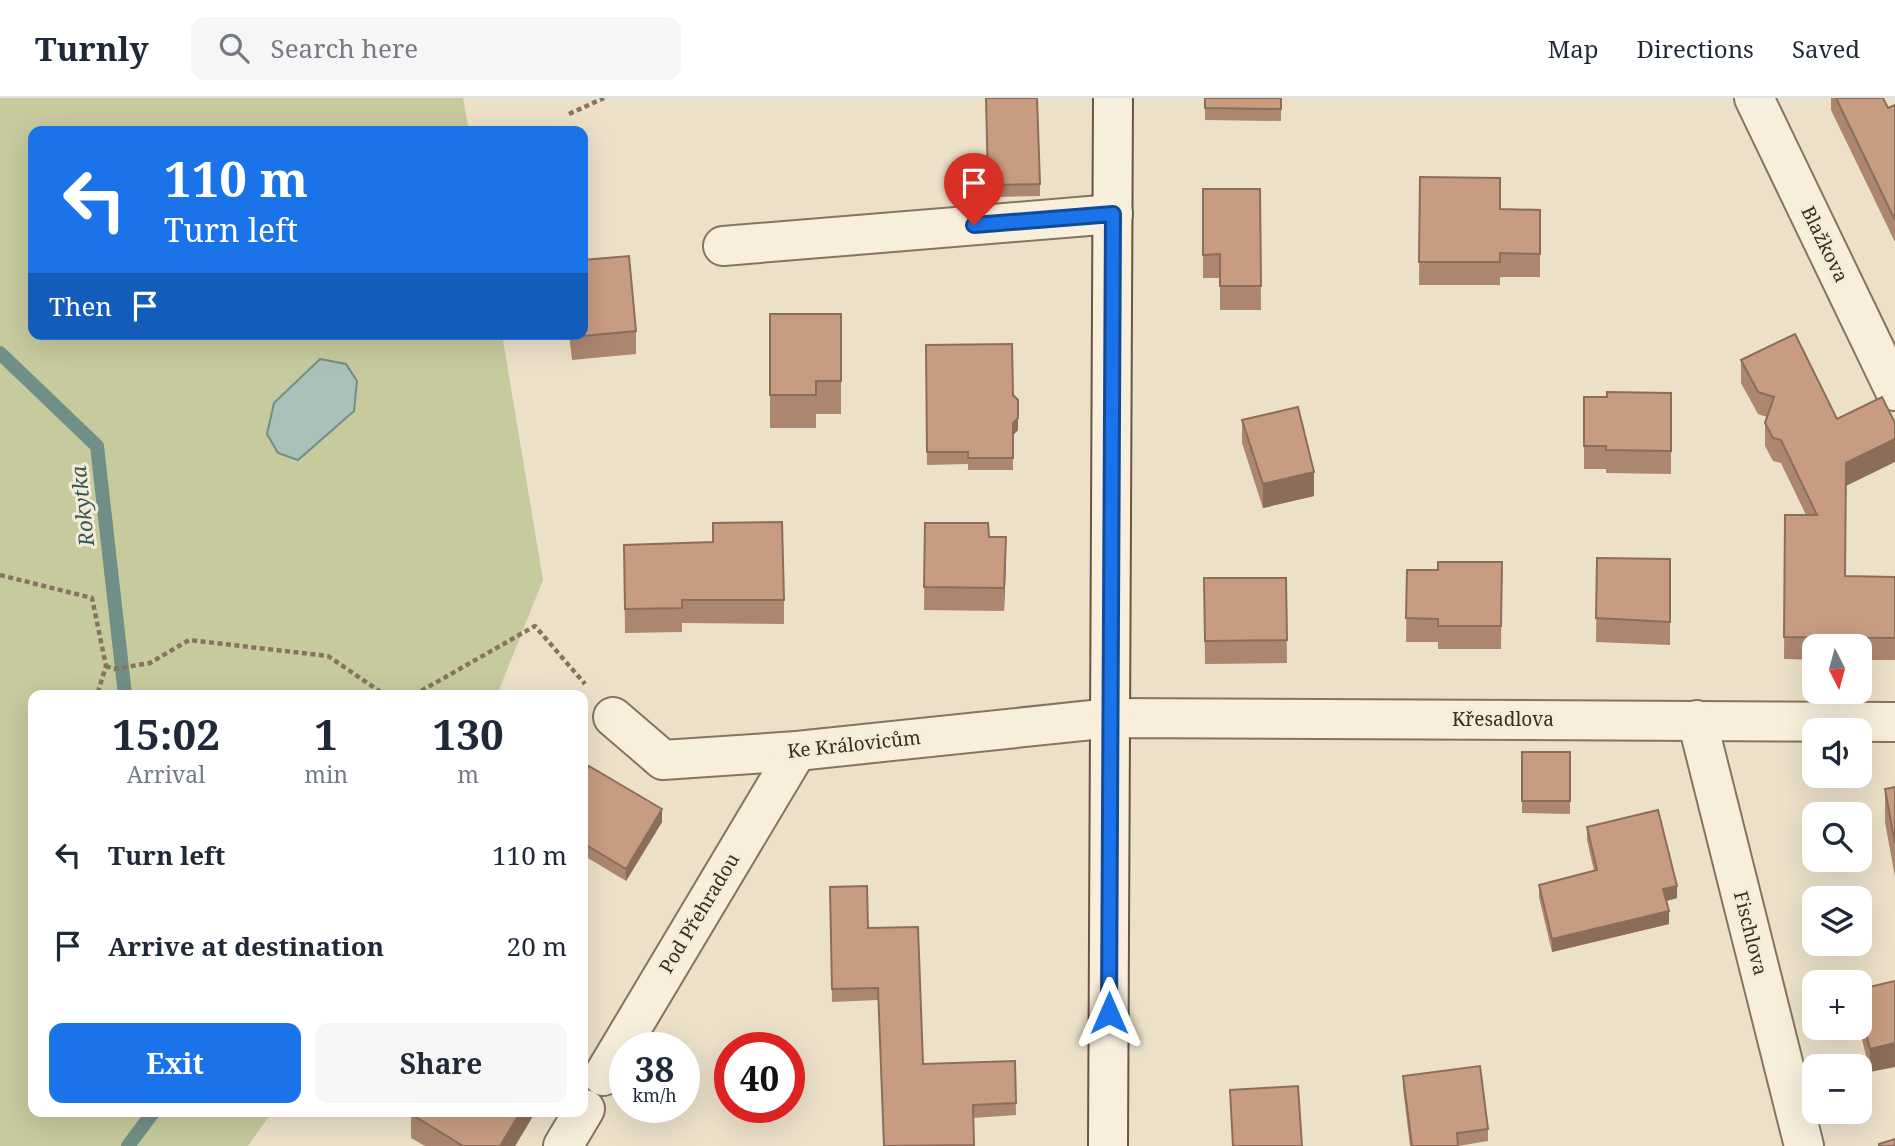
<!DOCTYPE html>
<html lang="en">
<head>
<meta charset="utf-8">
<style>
	body { margin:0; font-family:"Noto Serif",serif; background:#f6f6f7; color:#1f2937; height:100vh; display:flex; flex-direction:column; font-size:26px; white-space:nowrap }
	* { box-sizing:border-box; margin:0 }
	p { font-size:23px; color:#747a83 }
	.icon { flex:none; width:38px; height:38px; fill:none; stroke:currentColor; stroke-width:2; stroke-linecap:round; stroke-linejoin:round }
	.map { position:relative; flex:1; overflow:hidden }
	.sheet { position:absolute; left:28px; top:592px; width:560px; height:427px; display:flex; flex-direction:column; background:#fff; border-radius:14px; box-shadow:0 7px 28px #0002 }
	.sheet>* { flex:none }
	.banner { position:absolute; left:28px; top:28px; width:560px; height:214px; border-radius:14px; box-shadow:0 7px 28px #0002; background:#1a73e8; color:#fff; overflow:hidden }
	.needle { width:46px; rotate:174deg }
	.tools { position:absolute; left:1802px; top:536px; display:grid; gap:14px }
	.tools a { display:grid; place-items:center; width:70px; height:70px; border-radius:14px; background:#fff; box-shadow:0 7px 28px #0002; font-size:35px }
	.speed { position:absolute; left:609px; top:934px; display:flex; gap:14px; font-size:35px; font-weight:700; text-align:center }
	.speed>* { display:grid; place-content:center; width:91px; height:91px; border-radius:50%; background:#fff; box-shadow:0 7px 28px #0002; line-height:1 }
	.speed small { font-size:18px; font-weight:400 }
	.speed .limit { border:10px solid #d22; background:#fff; color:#111 }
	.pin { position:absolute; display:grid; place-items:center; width:60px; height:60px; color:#fff; margin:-72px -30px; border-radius:50% 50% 50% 0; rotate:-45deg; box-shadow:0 0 7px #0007 }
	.pin .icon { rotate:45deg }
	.me { position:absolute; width:77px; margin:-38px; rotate:0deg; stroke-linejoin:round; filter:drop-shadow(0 0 5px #0008) }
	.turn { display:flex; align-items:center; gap:24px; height:147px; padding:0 21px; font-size:32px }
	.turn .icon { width:91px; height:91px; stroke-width:2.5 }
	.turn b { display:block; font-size:49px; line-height:60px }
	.then { display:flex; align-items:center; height:66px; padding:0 21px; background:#0003; gap:14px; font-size:26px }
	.eta { display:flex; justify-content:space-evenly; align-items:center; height:119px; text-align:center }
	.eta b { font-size:42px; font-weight:700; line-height:49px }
	.button { display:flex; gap:14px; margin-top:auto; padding:14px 21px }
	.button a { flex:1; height:80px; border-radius:14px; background:#1a73e8; color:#fff; font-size:28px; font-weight:700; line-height:80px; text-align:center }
	.button a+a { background:#f6f6f7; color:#1f2937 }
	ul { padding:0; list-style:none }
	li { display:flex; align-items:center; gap:21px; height:91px; padding:0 21px }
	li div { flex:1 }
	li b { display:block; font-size:26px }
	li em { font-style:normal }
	header { display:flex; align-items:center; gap:42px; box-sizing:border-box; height:98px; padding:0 35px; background:#fff; border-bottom:2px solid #e0e1e3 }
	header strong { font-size:33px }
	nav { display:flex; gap:38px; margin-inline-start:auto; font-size:24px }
	.search { width:490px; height:63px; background:#f6f6f7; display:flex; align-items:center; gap:18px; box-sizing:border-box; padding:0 24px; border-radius:14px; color:#747a83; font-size:26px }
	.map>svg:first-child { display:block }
</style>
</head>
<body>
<header>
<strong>Turnly</strong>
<div class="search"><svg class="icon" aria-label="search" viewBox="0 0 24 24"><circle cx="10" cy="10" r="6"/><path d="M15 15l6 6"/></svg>Search here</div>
<nav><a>Map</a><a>Directions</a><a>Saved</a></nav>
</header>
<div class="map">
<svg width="1895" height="1048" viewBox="0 0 1895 1048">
	<rect width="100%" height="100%" fill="#ece0c9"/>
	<path fill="#c7ca9d" d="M0 0H463L469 33H33V236H502L543 482 497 597H33V1013H273L248 1048H0Z"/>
	<path fill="#aac1b9" stroke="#708f86" stroke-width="2" d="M320 261 346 266 357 283 354 313 298 362 278 355 267 336 274 305Z"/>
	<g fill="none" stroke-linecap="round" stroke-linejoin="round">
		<g stroke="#708f86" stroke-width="14">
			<path d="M0 255 97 348 125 597"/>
			<path d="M128 1048 154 1013"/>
		</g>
		<g stroke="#88735f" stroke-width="42">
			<g id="street">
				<path d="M1754 0 1895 293"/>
				<path d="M723 148 1113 116"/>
				<path d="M613 619 663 662 797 653 1111 620 1895 624"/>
				<path d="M1697 622 1804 1048"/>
				<path d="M603 978 797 653"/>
				<path d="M563 1048 585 1011"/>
			</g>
		</g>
		<g stroke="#6a5442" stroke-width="42">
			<path id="secondary" d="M1108 1048 1113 0"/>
		</g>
		<g stroke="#88735f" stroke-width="4.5" stroke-dasharray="5 3.5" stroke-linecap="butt">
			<path d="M569 16 604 0"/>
			<path d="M0 477 92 500 106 568 97 597"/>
			<path d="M106 568 114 571 150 565 189 542 328 558 385 597"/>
			<path d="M414 597 535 528 585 586"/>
		</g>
		<use href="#street" stroke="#f7eedc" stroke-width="38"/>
		<use href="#secondary" stroke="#f7eedc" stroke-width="38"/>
	</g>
	<g fill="#ac866f">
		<path d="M986 0 1040 86V98L988 99Z"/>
		<path d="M1205 0H1281V23L1205 22Z"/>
		<path d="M1831 0H1883L1888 10 1895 7V144L1831 12Z"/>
		<path d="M1420 79 1500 111 1540 112V179H1500V187H1419Z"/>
		<path d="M1203 91H1260L1261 212H1220V180H1203Z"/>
		<path d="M770 216H841V316H816V330H770Z"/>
		<path d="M636 233V256L572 262 569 236Z"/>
		<path d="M1795 236 1846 388V478L1895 479V562H1860V548H1815V562L1784 561 1785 417H1806L1781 365 1773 363 1765 348V325L1767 319 1758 316 1741 285V262Z"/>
		<path d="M926 247 1013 297 1018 332 1013 337V372H968V366L927 367Z"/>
		<path d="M1671 295V376L1606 375V371H1584V299H1607Z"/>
		<path d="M1242 322 1314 398 1263 410 1242 345Z"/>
		<path d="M925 425 989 439 1006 463 1004 513 924 512Z"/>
		<path d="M624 447 784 502V526L682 525V534L625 535Z"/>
		<path d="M1597 460 1670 461V547L1596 544Z"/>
		<path d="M1502 464 1501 551H1438V544H1406L1407 472H1438Z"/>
		<path d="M1204 480H1286L1287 565 1205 566Z"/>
		<path d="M1522 654H1570V716L1522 715Z"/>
		<path d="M583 679 662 724 626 783 583 757Z"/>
		<path d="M1895 689V779L1885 724V691Z"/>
		<path d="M1587 729 1677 800 1666 803 1669 826 1552 854 1539 799V787L1594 773 1587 742Z"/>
		<path d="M830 789 868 830 923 966 1015 963 1016 1017 973 1020 974 1048H884L878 902 832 904Z"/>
		<path d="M1895 883 1870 974 1859 929H1860V891Z"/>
		<path d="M1403 978 1488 1031V1043L1458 1048H1410L1403 990Z"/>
		<path d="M413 1013H536L515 1048H425L411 1040V1016Z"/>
	</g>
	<g fill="#8c6d5a">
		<path d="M1018 320V332L1013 337V325Z"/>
		<path d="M1895 341V364L1846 388V365Z"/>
		<path d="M1314 374V398L1263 410V386Z"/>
		<path d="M1006 439V463L1004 513V490Z"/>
		<path d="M662 711V724L626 783V771Z"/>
		<path d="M1677 788V800L1663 804V791Z"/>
		<path d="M1669 813V826L1552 854V841Z"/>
		<path d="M1895 945V969L1870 974V951Z"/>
		<path d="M521 1013H536L515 1048H500Z"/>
	</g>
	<g fill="#c89c81" stroke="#8c6d5a" stroke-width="2">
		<path d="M986 0H1037L1040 86 988 87Z"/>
		<path d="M1205 0H1281V11L1205 10Z"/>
		<path d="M1836 0H1883L1888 10 1895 7V122Z"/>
		<path d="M1420 79 1500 80V111L1540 112V156L1500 155V164H1419Z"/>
		<path d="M1203 91H1260L1261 188H1220V156L1203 157Z"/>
		<path d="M629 158 636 233 572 239 571 236H583V162Z"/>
		<path d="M770 216H841V283H816V297H770Z"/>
		<path d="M1795 236 1837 321 1882 299 1895 325V341L1846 365 1845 478 1895 479V540L1784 539 1785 417H1817L1781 342 1773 340 1765 325 1774 299 1758 294 1741 262Z"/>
		<path d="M1012 246 1013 297 1018 302V320L1013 325V360H968V354H927L926 247Z"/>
		<path d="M1607 294 1671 295V353L1606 352V348H1584V299H1607Z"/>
		<path d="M1298 309 1314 374 1263 386 1242 322Z"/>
		<path d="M782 424 784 502H682V510L625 511 624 447 713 444V425Z"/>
		<path d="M925 425H988L989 439H1006L1004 490 924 489Z"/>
		<path d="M1597 460 1670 461V524L1596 520Z"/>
		<path d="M1438 464H1502L1501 528H1438V521L1406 520 1407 472H1438Z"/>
		<path d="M1204 480H1286L1287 542 1205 543Z"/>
		<rect x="1522" y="654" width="48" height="49"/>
		<path d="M589 668 662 711 626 771 583 745V679Z"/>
		<path d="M1895 689V746L1885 691Z"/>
		<path d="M1658 712 1677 788 1663 791 1669 813 1552 841 1539 787 1597 772 1587 729Z"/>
		<path d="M867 788 868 830 918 829 923 966 1015 963 1016 1005 973 1007 974 1047 884 1048 878 890 832 891 830 789Z"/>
		<path d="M1895 883V945L1870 951 1860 912V891Z"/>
		<path d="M1480 968 1488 1031 1457 1035 1458 1048H1412L1403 978Z"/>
		<path d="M1298 988 1302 1048H1233L1230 992Z"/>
		<path d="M413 1013H521L500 1048H463L411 1016Z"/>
		<path d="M1895 1041V1048H1879V1046Z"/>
	</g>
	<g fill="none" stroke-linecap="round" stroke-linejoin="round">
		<g stroke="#114b97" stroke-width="18">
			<path id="route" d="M974 127 1113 116 1109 915"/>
		</g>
		<use href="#route" stroke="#1a73e8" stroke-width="12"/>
	</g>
	<g text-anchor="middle" stroke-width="6" stroke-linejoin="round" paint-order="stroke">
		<g font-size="19" fill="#392c21" stroke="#f4ebd8">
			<text transform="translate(1825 146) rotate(64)" y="7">Blažkova</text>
			<text x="1503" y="628">Křesadlova</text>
			<text transform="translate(854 646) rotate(-6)" y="7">Ke Královicům</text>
			<text transform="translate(699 815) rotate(-59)" y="7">Pod Přehradou</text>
			<text transform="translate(1751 835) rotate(76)" y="7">Fischlova</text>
		</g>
		<g font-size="21" font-style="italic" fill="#325854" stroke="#f4ebd8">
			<text transform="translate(83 408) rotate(-96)" y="7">Rokytka</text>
		</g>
	</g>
</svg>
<div class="tools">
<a><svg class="needle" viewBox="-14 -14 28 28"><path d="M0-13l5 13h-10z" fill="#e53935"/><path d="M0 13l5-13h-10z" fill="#747a83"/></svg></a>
<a><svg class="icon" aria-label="sound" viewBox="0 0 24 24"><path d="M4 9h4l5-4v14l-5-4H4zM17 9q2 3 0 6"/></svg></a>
<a><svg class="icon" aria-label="search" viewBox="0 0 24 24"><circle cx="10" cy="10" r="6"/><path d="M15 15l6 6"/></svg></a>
<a><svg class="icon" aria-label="layers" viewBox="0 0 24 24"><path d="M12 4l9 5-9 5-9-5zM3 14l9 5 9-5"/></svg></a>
<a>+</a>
<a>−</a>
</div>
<div class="speed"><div>38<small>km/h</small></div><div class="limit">40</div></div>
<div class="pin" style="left:974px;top:127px;background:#d93025"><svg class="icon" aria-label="arrive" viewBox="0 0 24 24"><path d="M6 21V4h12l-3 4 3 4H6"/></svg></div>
<svg class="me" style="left:1109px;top:915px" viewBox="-20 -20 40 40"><path d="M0-17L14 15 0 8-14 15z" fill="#1a73e8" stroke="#fff" stroke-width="4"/></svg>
<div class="banner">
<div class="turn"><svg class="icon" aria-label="left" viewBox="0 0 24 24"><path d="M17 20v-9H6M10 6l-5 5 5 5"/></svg><div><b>110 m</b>Turn left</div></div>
<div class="then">Then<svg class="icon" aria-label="arrive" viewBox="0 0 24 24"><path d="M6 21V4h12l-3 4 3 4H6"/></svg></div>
</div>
<section class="sheet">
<div class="eta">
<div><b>15:02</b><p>Arrival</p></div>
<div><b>1</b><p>min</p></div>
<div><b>130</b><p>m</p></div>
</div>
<ul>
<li><svg class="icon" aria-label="left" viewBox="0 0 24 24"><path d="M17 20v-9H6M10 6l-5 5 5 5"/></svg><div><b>Turn left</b></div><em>110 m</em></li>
<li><svg class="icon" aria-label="arrive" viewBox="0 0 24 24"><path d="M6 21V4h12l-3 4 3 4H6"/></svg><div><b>Arrive at destination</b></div><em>20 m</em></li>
</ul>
<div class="button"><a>Exit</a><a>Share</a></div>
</section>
</div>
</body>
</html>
